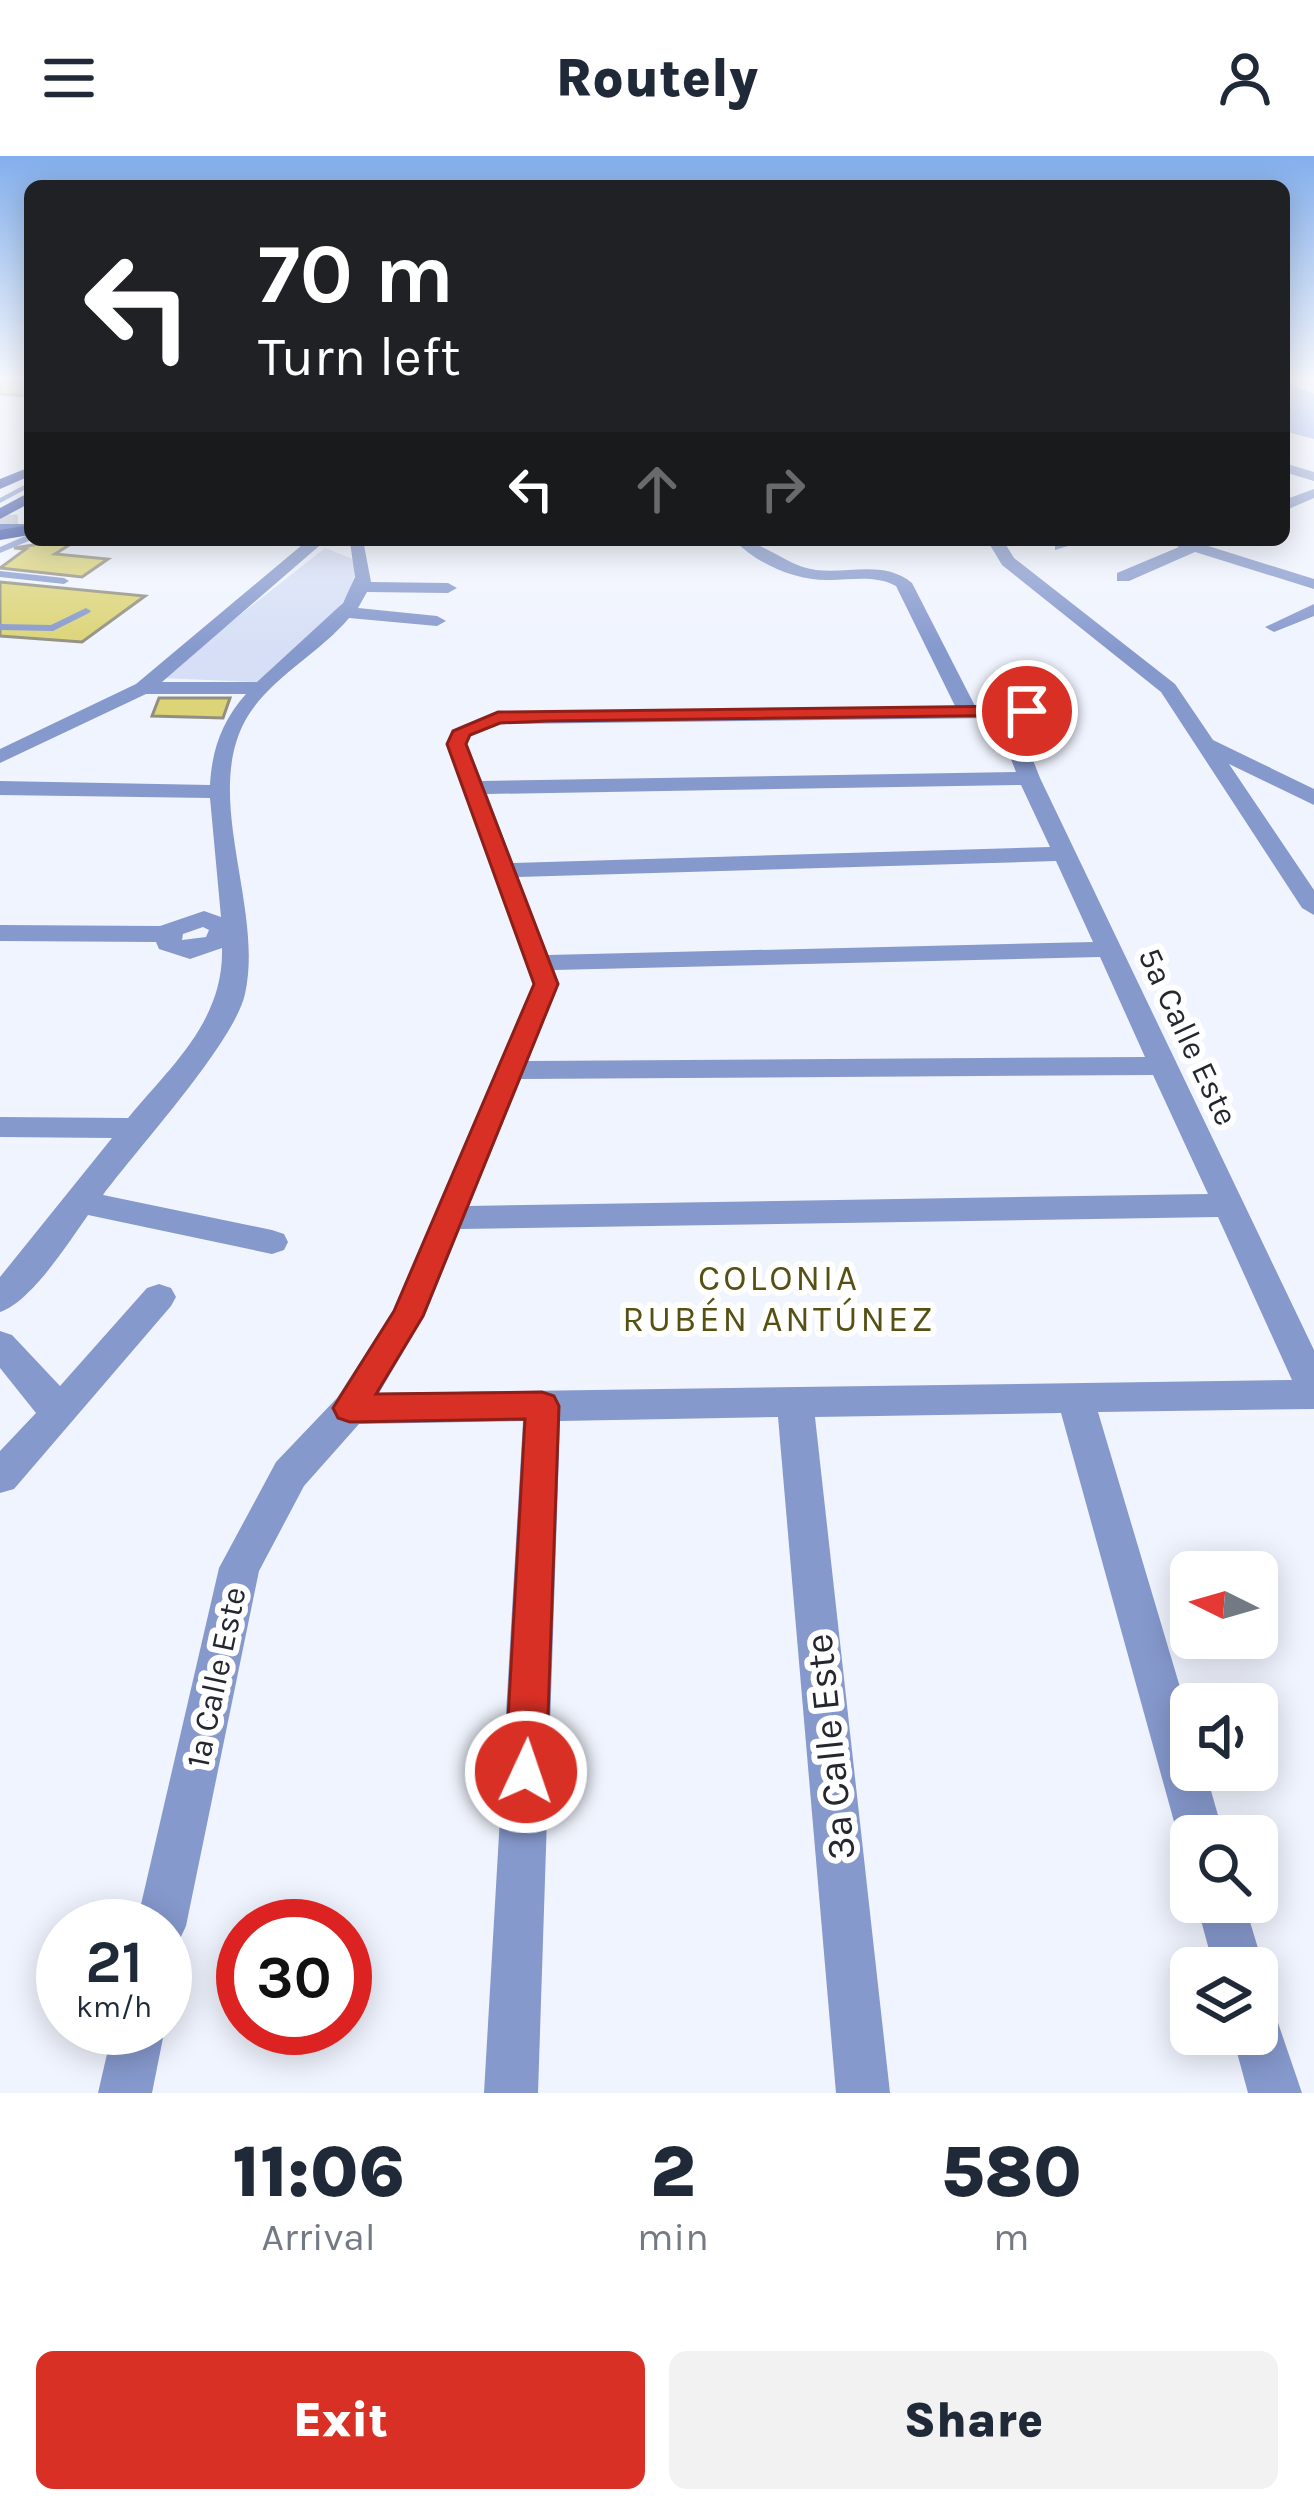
<!DOCTYPE html>
<html lang="en">
<head>
<meta charset="utf-8">
<style>
	body { margin:0; font-family:Karla,sans-serif; background:#f2f2f3; color:#1f2937; height:100vh; display:flex; flex-direction:column; font-size:45px; white-space:nowrap }
	* { box-sizing:border-box; margin:0 }
	p { font-size:39px; color:#747a83 }
	.icon { flex:none; width:66px; height:66px; fill:none; stroke:currentColor; stroke-width:2; stroke-linecap:round; stroke-linejoin:round }
	.map { position:relative; height:1937px; overflow:hidden }
	.details { display:flex; flex-direction:column; background:#fff; flex:1 }
	.details>* { flex:none }
	.hud { position:absolute; left:24px; top:24px; width:1266px; height:366px; border-radius:18px; box-shadow:0 6px 30px #0003; background:#202124; color:#fff; overflow:hidden }
	.needle { width:78px; rotate:275deg }
	.buttons { position:absolute; left:1170px; top:1395px; display:grid; gap:24px }
	.buttons a { display:grid; place-items:center; width:108px; height:108px; border-radius:18px; background:#fff; box-shadow:0 6px 30px #0003; font-size:60px }
	.speed { position:absolute; left:36px; top:1743px; display:flex; gap:24px; font-size:60px; font-weight:700; text-align:center }
	.speed>* { display:grid; place-content:center; width:156px; height:156px; border-radius:50%; background:#fff; box-shadow:0 6px 30px #0003; line-height:1 }
	.speed small { font-size:30px; font-weight:400 }
	.speed .limit { border:18px solid #d22; background:#fff; color:#111 }
	.pin { position:absolute; display:grid; place-items:center; width:102px; height:102px; color:#fff; margin:-51px; border:6px solid #fff; border-radius:50%; box-shadow:0 3px 12px #0007 }
	.me { position:absolute; width:132px; margin:-66px; rotate:3deg; stroke-linejoin:round; filter:drop-shadow(0 0 9px #0008) }
	.turn { display:flex; align-items:center; gap:42px; height:252px; padding:0 36px; font-size:54px }
	.turn .icon { width:156px; height:156px; stroke-width:2.5 }
	.turn b { display:block; font-size:84px; line-height:102px }
	.lanes { display:flex; align-items:center; height:114px; padding:0 36px; background:#0003; justify-content:center; gap:60px; direction:ltr }
	.lanes .off { opacity:.35 }
	.eta { display:flex; justify-content:space-evenly; align-items:center; height:204px; text-align:center }
	.eta b { font-size:72px; font-weight:800; line-height:84px }
	.button { display:flex; gap:24px; margin-top:auto; padding:24px 36px }
	.button a { flex:1; height:138px; border-radius:18px; background:#d93025; color:#fff; font-size:48px; font-weight:800; line-height:138px; text-align:center }
	.button a+a { background:#f2f2f3; color:#1f2937 }
	header { display:flex; justify-content:space-between; align-items:center; height:156px; padding:0 36px; background:#fff; font-size:54px; font-weight:800 }
	.map>svg:first-child { display:block }
</style>
</head>
<body>
<header><svg class="icon" aria-label="menu" viewBox="0 0 24 24"><path d="M4 6h16M4 12h16M4 18h16"/></svg>Routely<svg class="icon" aria-label="person" viewBox="0 0 24 24"><circle cx="12" cy="8" r="4"/><path d="M4 21q1-7 8-7t8 7"/></svg></header>
<div class="map">
<svg width="1314" height="1937" viewBox="0 0 1314 1937">
	<rect width="100%" height="100%" fill="#f0f4fe"/>
	<path fill="#d6dff6" d="M325 392 353 403C367 446 287 500 258 526L160 522Z"/>
	<path fill="#8faaf8" d="M1284 226 1314 238V283L1284 275Z"/>
	<g fill="none" stroke-linecap="round" stroke-linejoin="round">
		<path stroke="#8ca7f5" stroke-width="4.5" d="M1284 251 1314 273"/>
	</g>
	<g fill="#dcd476" stroke="#919080" stroke-width="3">
		<path d="M0 224 30 227V240L0 238Z"/>
		<path d="M65 384H77L55 398 108 403 82 421 0 412 26 393 14 392Z"/>
		<path d="M0 426 145 440 82 486 0 480Z"/>
		<path d="M159 542H230L223 562 152 560Z"/>
	</g>
	<g fill="none" stroke-linecap="round" stroke-linejoin="round">
		<path stroke="#c7cbd4" stroke-width="18" stroke-dasharray="18 9" stroke-linecap="butt" d="M0 368 30 367"/>
		<g fill="#8699cd" fill-rule="evenodd">
			<path d="M30 326V331L0 347V342Z"/>
			<path d="M30 378 31 384 0 397V391Z"/>
			<path d="M0 415 64 422 69 425 64 428 0 421Z"/>
			<path d="M86 452 91 455 89 457 53 475 0 474V468L51 469Z"/>
		</g>
		<g fill="#8699cd" fill-rule="evenodd">
			<path d="M1284 307 1314 316V325L1284 316Z"/>
			<path d="M1314 333V342L1284 355V344Z"/>
			<path d="M308 384H326L162 526H257L343 447 355 421 350 386 364 389 371 426 448 427 457 432 448 437 367 436 358 452 437 460 446 465 437 470 349 462C319 498 268 523 245 565 203 643 264 753 245 838 234 887 137 993 103 1039L272 1074 284 1078 288 1086 284 1094 272 1098 88 1059C69 1086 31 1146 0 1156V1121L112 982 0 981V961L128 962C171 910 224 865 222 792L190 803 159 793 156 786 0 785V769L160 770 204 755 221 761 210 642 0 639V625L210 629C212 593 222 565 246 538H146L0 607V593L136 528ZM203 771 209 774 206 781 182 784 183 778Z"/>
			<path d="M734 384C764 384 785 410 816 414 849 418 884 404 912 427L975 550 1052 549 1062 555 1052 561H1016L1040 622 1314 1194V1253L1098 1256 1191 1568V1614H1205L1224 1680H1191V1699L1184 1697 1178 1680 1061 1257 815 1261 890 1937H836L778 1261 560 1265 538 1937H484L523 1265 359 1268 304 1330 259 1415 186 1770 178 1787 165 1793V1770H136L219 1412 276 1306 337 1242 393 1155 533 828 447 588 452 575 498 556 955 550 896 430C875 419 852 424 830 424 796 425 757 408 734 384ZM995 562 1016 616 482 625 467 588 471 579 501 568ZM1021 629 1050 691 513 707 487 638ZM1056 705 1093 786 548 799 518 721ZM1100 801 1145 901 528 905 559 828 554 814ZM1153 919 1208 1038 469 1050 521 923ZM1218 1061 1292 1224 379 1237 425 1159 460 1073Z"/>
			<path d="M987 384H1003L1014 402 1175 528 1213 584 1314 633V649L1229 608 1314 734V759L1302 752 1161 536 1002 409Z"/>
			<path d="M1064 384H1087L1055 394V388Z"/>
			<path d="M1164 384H1189L1314 423V433L1195 396 1129 425H1117V417L1179 391Z"/>
			<path d="M1314 448V460L1274 476 1265 471Z"/>
			<path d="M159 1128 171 1132 176 1141 171 1150 14 1333 0 1337V1295L36 1257 0 1212V1175L12 1179 60 1230 147 1132Z"/>
			<path d="M1196 1746H1244L1264 1812 1257 1829V1812H1214Z"/>
			<path d="M1257 1850 1275 1858 1302 1937H1248L1232 1878H1257Z"/>
			<path d="M113 1872H165L152 1937H98Z"/>
		</g>
		<rect fill="#536bb6" fill-rule="evenodd" x="0" y="368" width="30" height="10"/>
		<g fill="#3148a4" fill-rule="evenodd">
			<path d="M30 311V320L0 333V323Z"/>
			<path d="M30 336V347L0 363V352Z"/>
			<path d="M30 369V379L0 384V374Z"/>
		</g>
	</g>
	<linearGradient id="sky" x2="0" y2="1"><stop stop-color="#83afed"/><stop offset="0.45" stop-color="#f8faff"/><stop offset="1" stop-color="#f8faff" stop-opacity="0"/></linearGradient>
	<rect width="1314" height="494" fill="url(#sky)"/>
	<path fill="#d93025" stroke="#8d1f18" stroke-width="3" d="M1027 550 1034 551V559L548 565 500 567 470 579 466 588 558 828 423 1160 376 1238 542 1236 554 1240 559 1250 546 1616 540 1631 526 1637 511 1631 505 1616 525 1263 350 1266 338 1262 333 1252 394 1155 534 828 447 588 453 575 498 556Z"/>
	<g text-anchor="middle" stroke-width="12" stroke-linejoin="round" paint-order="stroke">
		<g font-size="33" fill="#25272e" stroke="#fff">
			<text transform="translate(1189 880) rotate(65)" y="12">5a Calle Este</text>
			<text transform="translate(215 1521) rotate(-78)" y="12">1a Calle Este</text>
		</g>
		<g font-size="36" letter-spacing="3" fill="#565013" stroke="#fff">
			<text x="779" y="1134">COLONIA<tspan x="779" dy="41">RUBÉN ANTÚNEZ</tspan></text>
		</g>
		<g font-size="39" fill="#25272e" stroke="#fff">
			<text transform="translate(829 1591) rotate(-96)" y="14">3a Calle Este</text>
		</g>
	</g>
</svg>
<div class="buttons">
<a><svg class="needle" viewBox="-14 -14 28 28"><path d="M0-13l5 13h-10z" fill="#e53935"/><path d="M0 13l5-13h-10z" fill="#747a83"/></svg></a>
<a><svg class="icon" aria-label="sound" viewBox="0 0 24 24"><path d="M4 9h4l5-4v14l-5-4H4zM17 9q2 3 0 6"/></svg></a>
<a><svg class="icon" aria-label="search" viewBox="0 0 24 24"><circle cx="10" cy="10" r="6"/><path d="M15 15l6 6"/></svg></a>
<a><svg class="icon" aria-label="layers" viewBox="0 0 24 24"><path d="M12 4l9 5-9 5-9-5zM3 14l9 5 9-5"/></svg></a>
</div>
<div class="speed"><div>21<small>km/h</small></div><div class="limit">30</div></div>
<div class="pin" style="left:1027px;top:555px;background:#d93025"><svg class="icon" aria-label="arrive" viewBox="0 0 24 24"><path d="M6 21V4h12l-3 4 3 4H6"/></svg></div>
<svg class="me" style="left:526px;top:1616px" viewBox="-20 -20 40 40"><circle r="17" fill="#d93025" stroke="#fff" stroke-width="3"/><path d="M0-11L8 9 0 5-8 9z" fill="#fff"/></svg>
<div class="hud">
<div class="turn"><svg class="icon" aria-label="left" viewBox="0 0 24 24"><path d="M17 20v-9H6M10 6l-5 5 5 5"/></svg><div><b>70 m</b>Turn left</div></div>
<div class="lanes"><svg class="icon" aria-label="left" viewBox="0 0 24 24"><path d="M17 20v-9H6M10 6l-5 5 5 5"/></svg><svg class="icon off" aria-label="ahead" viewBox="0 0 24 24"><path d="M12 20V5M6 11l6-6 6 6"/></svg><svg class="icon off" aria-label="right" viewBox="0 0 24 24"><path d="M7 20v-9h11M14 6l5 5-5 5"/></svg></div>
</div>
</div>
<section class="details">
<div class="eta">
<div><b>11:06</b><p>Arrival</p></div>
<div><b>2</b><p>min</p></div>
<div><b>580</b><p>m</p></div>
</div>
<div class="button"><a>Exit</a><a>Share</a></div>
</section>
</body>
</html>
